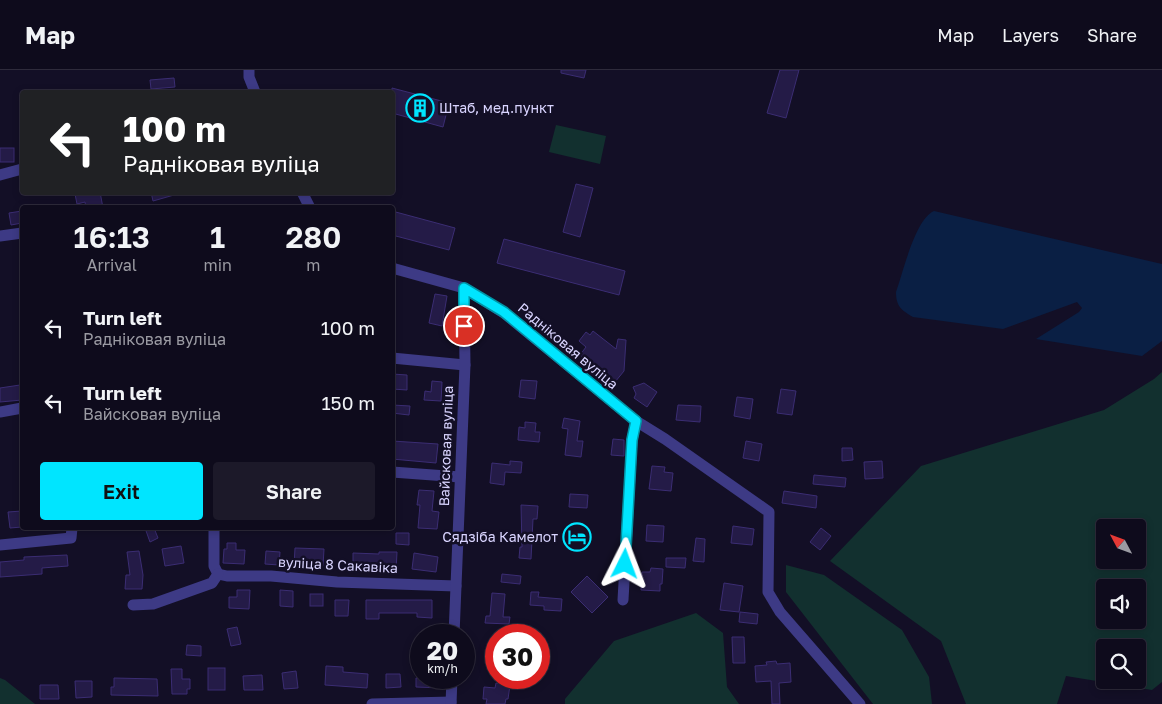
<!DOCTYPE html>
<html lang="en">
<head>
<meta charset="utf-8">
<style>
	body { margin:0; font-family:"Golos Text",sans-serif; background:#1c1929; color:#f1f3f6; height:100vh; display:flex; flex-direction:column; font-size:19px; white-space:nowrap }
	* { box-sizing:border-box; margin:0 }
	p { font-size:16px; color:#9b9ba3 }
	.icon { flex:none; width:28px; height:28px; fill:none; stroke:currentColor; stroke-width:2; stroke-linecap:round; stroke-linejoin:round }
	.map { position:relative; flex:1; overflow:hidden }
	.side { position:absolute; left:20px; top:135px; width:375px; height:325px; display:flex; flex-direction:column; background:#0e0b1c; border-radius:5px; box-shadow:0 2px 8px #0003,0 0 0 1px #2e2b3b }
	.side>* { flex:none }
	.top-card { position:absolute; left:20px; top:20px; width:375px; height:105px; border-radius:5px; box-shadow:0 2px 8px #0003,0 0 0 1px #2e2b3b; background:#202124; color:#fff; overflow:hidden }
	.needle { width:32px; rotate:311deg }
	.controls { position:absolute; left:1096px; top:449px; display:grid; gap:10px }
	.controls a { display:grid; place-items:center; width:50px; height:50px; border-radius:5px; background:#0e0b1c; box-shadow:0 2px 8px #0003,0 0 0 1px #2e2b3b; font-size:25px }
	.speed { position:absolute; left:410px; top:554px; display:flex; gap:10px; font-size:25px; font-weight:700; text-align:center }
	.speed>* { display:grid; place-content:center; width:65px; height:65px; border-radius:50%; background:#0e0b1c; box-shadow:0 2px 8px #0003,0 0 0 1px #2e2b3b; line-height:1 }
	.speed small { font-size:12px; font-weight:400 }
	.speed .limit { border:8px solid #d22; background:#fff; color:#111 }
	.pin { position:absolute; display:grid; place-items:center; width:42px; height:42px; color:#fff; margin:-21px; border:2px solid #fff; border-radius:50%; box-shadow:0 1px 5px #0007 }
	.me { position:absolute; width:55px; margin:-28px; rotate:3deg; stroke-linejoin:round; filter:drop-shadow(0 0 4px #0008) }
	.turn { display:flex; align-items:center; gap:18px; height:105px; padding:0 20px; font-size:22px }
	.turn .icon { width:65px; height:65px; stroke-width:2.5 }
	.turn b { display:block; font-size:35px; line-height:42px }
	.eta { display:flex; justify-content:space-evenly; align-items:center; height:85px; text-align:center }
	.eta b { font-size:30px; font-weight:600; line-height:35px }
	.button { display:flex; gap:10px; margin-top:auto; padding:10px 20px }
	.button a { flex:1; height:58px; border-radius:5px; background:#00e5ff; color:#111; font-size:20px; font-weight:600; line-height:58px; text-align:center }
	.button a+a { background:#1c1929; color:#f1f3f6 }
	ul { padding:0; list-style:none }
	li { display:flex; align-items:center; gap:15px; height:75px; padding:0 20px }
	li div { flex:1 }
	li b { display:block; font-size:19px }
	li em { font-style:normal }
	header { display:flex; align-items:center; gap:30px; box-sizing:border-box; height:70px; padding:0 25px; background:#0e0b1c; border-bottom:1px solid #2e2b3b }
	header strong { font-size:24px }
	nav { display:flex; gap:28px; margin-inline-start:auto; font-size:18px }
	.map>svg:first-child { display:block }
</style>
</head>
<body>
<header>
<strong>Map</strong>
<nav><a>Map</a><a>Layers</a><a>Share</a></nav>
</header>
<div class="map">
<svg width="1162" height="634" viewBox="0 0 1162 634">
	<rect width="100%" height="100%" fill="#130f26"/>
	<g fill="#12302f" fill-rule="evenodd">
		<path d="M556 55 606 66 600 94 549 82Z"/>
		<path d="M1162 302V612L1152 620 1066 606 1057 634H966L941 571 830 491 921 396 1104 340 1154 309ZM1105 458H1138V490H1105ZM1105 518H1138V550H1105ZM1105 578H1138V610H1105Z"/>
		<path d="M786 495 824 505 902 560 929 607 932 634H873L786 522Z"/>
		<path d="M696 543 723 563 727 617 739 634H565V629L614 571Z"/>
		<path d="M0 608 5 610 35 634H0Z"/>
	</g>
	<path fill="#0a1f44" d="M934 141 1162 194V271L1142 286 1036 269 1079 242 1082 238 1077 232 1003 259 913 247C901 240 896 236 896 222 903 203 915 149 934 141Z"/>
	<g fill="#241b47" stroke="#3b2d73">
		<path d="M561 0H586L584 8 561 3Z"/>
		<path d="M780 0H799L786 48 767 43Z"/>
		<path d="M174 8 175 17 151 19 150 10Z"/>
		<path d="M392 18 449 33 443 57 392 43Z"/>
		<rect x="0" y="78" width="14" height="14"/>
		<path d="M576 114 593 118 580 167 563 162Z"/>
		<path d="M80 122H100L103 138H86L85 132 77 134 75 124Z"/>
		<path d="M151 122H174V125L153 131Z"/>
		<path d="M22 141V153L11 155 9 143Z"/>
		<path d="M392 141 455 158 449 180 392 165Z"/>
		<path d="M504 169 625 201 619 225 497 193Z"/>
		<path d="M435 224 447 226 442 256 429 253Z"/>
		<path d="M593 261 616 279 618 269 626 270 624 301 615 312 580 285 586 277 579 271 586 262 590 265Z"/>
		<path d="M392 304 407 305V320L392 319Z"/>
		<path d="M521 310 537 311 535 329 519 327Z"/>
		<path d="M432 311 442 312 441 331 424 330 425 321 431 322Z"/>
		<path d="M644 313 657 322 647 337 634 328 636 324 633 317Z"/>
		<path d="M20 315 22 330 0 332V318Z"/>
		<path d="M781 319 796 321 792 345 777 343Z"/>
		<path d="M737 327 753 329 750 349 734 346Z"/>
		<path d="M392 335 410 336 409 345 392 343Z"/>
		<path d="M678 335 701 336 700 352 676 350Z"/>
		<path d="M564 348 580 351 577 371H583L581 387 565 385 568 359 562 358Z"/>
		<path d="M525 352 536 353 535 362H540L539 372 518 370 519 357 525 358Z"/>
		<path d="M613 369 624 370V386L611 385Z"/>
		<path d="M392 371 438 374 436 393 392 389Z"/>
		<path d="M746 371 762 374 759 391 743 388Z"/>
		<path d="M842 378H852L853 390 842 391Z"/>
		<path d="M510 391 522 392 521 403 505 402 504 415 490 413 492 393 510 395Z"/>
		<path d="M882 391 883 408 865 409 864 392Z"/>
		<path d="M652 396 665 397 664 402 673 403 671 421 649 419Z"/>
		<path d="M814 405 846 408 845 417 813 414Z"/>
		<path d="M419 420 434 421 432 441 439 442 437 459 418 458 420 435H417Z"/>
		<path d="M784 421 817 426 816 438 782 433Z"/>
		<path d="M570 424 588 425 587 438 569 437Z"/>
		<path d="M521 435 538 436 537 449H533L531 489 519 488 520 477H522Z"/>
		<path d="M22 441V457L10 458 8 442Z"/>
		<path d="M573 454 587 458 582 479 567 476Z"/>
		<path d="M647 455 664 456 663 472 646 471Z"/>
		<path d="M733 456 754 459 752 475 731 473Z"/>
		<path d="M145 458H154L158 468 150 472Z"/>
		<path d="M821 458 831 466 820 480 810 472Z"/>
		<path d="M396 463H409V475L396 474Z"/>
		<path d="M696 468 705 469 704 492 693 491Z"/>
		<path d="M227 473H236V480H245L244 494 223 493 224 479H227Z"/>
		<path d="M181 476 184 493 165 496 162 479Z"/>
		<path d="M295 478 324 479 323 496H294Z"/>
		<path d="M139 481 143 505 142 519H125L126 505H130L127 482Z"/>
		<path d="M266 481 280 482 279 495 265 494Z"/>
		<path d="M379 482H397L396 501 353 500V483L379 484Z"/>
		<path d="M414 483 438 487 436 502 412 499Z"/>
		<path d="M67 485 68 496 42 498V504L0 507V492L24 490V487Z"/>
		<path d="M666 488H686L685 498 666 497Z"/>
		<path d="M651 498 663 499 662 514H660V521L641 520 642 502H650Z"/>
		<path d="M502 504 521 506 520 514 501 512Z"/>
		<path d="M587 506 608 527 592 543 571 522Z"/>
		<path d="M724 513 743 516 739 542 720 540Z"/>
		<path d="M237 520H250L249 539 229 538V527H237Z"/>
		<path d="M280 520 293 521V537L280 536Z"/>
		<path d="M531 522H539L538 527 562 529 561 541 544 540V536L530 535Z"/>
		<path d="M492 523 505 524 503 547H510L509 554 485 553 486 546H490Z"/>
		<rect x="310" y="524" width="13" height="12"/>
		<path d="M335 530H349L348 546H335Z"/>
		<path d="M366 530H432V548L417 547V543H379V549H366Z"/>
		<path d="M740 542 758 544 757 554 739 552Z"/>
		<path d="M237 557 241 574 231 576 227 559Z"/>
		<path d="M732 567H744L745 593H733Z"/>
		<path d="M187 575 201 576V586L186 585Z"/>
		<path d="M776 591 777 594 790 593 791 612 779 613 780 634H772L771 611 756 612 755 596 767 595 766 592Z"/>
		<path d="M326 596 343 597V602L368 604 367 618 325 615Z"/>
		<rect x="208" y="598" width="17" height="22"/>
		<path d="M171 599H182V609H190V619H187V624H172Z"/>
		<path d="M296 601 298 618 284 619 282 603Z"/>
		<path d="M386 604H400L401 617 386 618Z"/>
		<path d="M262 605 263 620H244L243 606Z"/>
		<path d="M114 608 157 609 158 626 111 625V617H114Z"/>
		<path d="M416 608H441V618L416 617Z"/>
		<path d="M75 611H92V627L76 628Z"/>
		<path d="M496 613 510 615 508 629H506L505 634H486L487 629H483L484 617 495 618Z"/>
		<path d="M40 615H58L59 629H40Z"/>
	</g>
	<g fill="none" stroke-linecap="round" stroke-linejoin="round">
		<g stroke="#3d3a85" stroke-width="11">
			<path d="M249 0V7L255 22"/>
			<path d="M0 105 22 99"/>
			<path d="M302 122 310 138"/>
			<path d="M0 166 22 163"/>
			<path d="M392 198 464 218 504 243 636 351 665 369 769 442 768 522 780 542 860 634"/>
			<path d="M392 288 465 295"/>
			<path d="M0 342 22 338"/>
			<path d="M392 402 460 407"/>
			<path d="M214 458V496L218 504"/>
			<path d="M0 475 71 468 72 458"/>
			<path d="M218 504 227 506H271L337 512 456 516"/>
			<path d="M623 530 632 370 636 351"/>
			<path d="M133 535 153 534 212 513 218 504"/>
			<path d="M454 565 465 295 464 218"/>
			<path d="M372 634 451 632"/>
			<path d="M451 634 452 608"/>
		</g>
	</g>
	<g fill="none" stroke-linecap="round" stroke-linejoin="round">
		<g stroke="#0095a6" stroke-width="12">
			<path id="route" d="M464 256V218L504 242 636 351 632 370 625 494"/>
		</g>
		<use href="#route" stroke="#00e5ff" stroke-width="9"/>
	</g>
	<defs>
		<g id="building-ring" transform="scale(1.4375)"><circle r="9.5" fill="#130f26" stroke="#00e5ff" stroke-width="1.5"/><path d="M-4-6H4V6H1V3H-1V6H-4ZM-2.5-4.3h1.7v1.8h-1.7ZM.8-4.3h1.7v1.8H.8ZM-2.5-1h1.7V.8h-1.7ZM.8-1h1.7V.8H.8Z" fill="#00e5ff"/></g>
		<g id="hotel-ring" transform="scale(1.4375)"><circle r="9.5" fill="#130f26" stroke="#00e5ff" stroke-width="1.5"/><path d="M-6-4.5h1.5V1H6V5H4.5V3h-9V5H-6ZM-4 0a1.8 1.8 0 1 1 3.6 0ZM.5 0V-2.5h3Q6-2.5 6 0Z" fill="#00e5ff"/></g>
	</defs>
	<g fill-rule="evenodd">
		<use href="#building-ring" x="420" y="38"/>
		<use href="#hotel-ring" x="577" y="467"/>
	</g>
	<g text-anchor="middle" stroke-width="5" stroke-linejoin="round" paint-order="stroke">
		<g font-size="14" fill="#d9d4ff" stroke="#130f26" text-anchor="start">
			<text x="439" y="43">Штаб, мeд.пункт</text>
			<text x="558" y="472" text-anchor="end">Сядзіба Камелот</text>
		</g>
		<g font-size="14" fill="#d9d4ff" stroke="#130f26">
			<text transform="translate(568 276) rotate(40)" y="5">Радніковая вуліца</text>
			<text transform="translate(446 376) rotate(-88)" y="5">Вайсковая вуліца</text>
			<text transform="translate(338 495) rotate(3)" y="5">вуліца 8 Сакавіка</text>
		</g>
	</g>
</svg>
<div class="controls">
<a><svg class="needle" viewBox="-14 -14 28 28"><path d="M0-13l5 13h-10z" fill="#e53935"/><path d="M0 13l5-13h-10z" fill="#9b9ba3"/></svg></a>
<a><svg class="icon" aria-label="sound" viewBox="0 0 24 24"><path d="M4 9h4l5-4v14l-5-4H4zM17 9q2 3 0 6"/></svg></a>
<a><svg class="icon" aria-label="search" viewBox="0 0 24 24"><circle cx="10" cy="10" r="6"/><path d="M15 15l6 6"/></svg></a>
</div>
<div class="speed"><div>20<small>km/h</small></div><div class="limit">30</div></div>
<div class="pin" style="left:464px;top:256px;background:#d93025"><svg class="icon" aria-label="arrive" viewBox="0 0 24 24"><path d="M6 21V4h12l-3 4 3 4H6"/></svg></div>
<svg class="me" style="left:625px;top:494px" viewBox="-20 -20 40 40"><path d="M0-17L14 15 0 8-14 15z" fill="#00e5ff" stroke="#fff" stroke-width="4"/></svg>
<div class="top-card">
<div class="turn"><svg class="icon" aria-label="left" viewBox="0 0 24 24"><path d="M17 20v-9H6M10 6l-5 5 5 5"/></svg><div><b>100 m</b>Радніковая вуліца</div></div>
</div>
<section class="side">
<div class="eta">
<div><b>16:13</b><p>Arrival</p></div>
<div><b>1</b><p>min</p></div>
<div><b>280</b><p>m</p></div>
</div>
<ul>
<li><svg class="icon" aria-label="left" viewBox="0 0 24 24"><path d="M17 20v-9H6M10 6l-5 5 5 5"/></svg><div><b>Turn left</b><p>Радніковая вуліца</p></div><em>100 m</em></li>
<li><svg class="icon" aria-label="left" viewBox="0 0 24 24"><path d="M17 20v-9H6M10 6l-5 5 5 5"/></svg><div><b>Turn left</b><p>Вайсковая вуліца</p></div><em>150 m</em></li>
</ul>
<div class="button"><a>Exit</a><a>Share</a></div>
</section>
</div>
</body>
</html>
